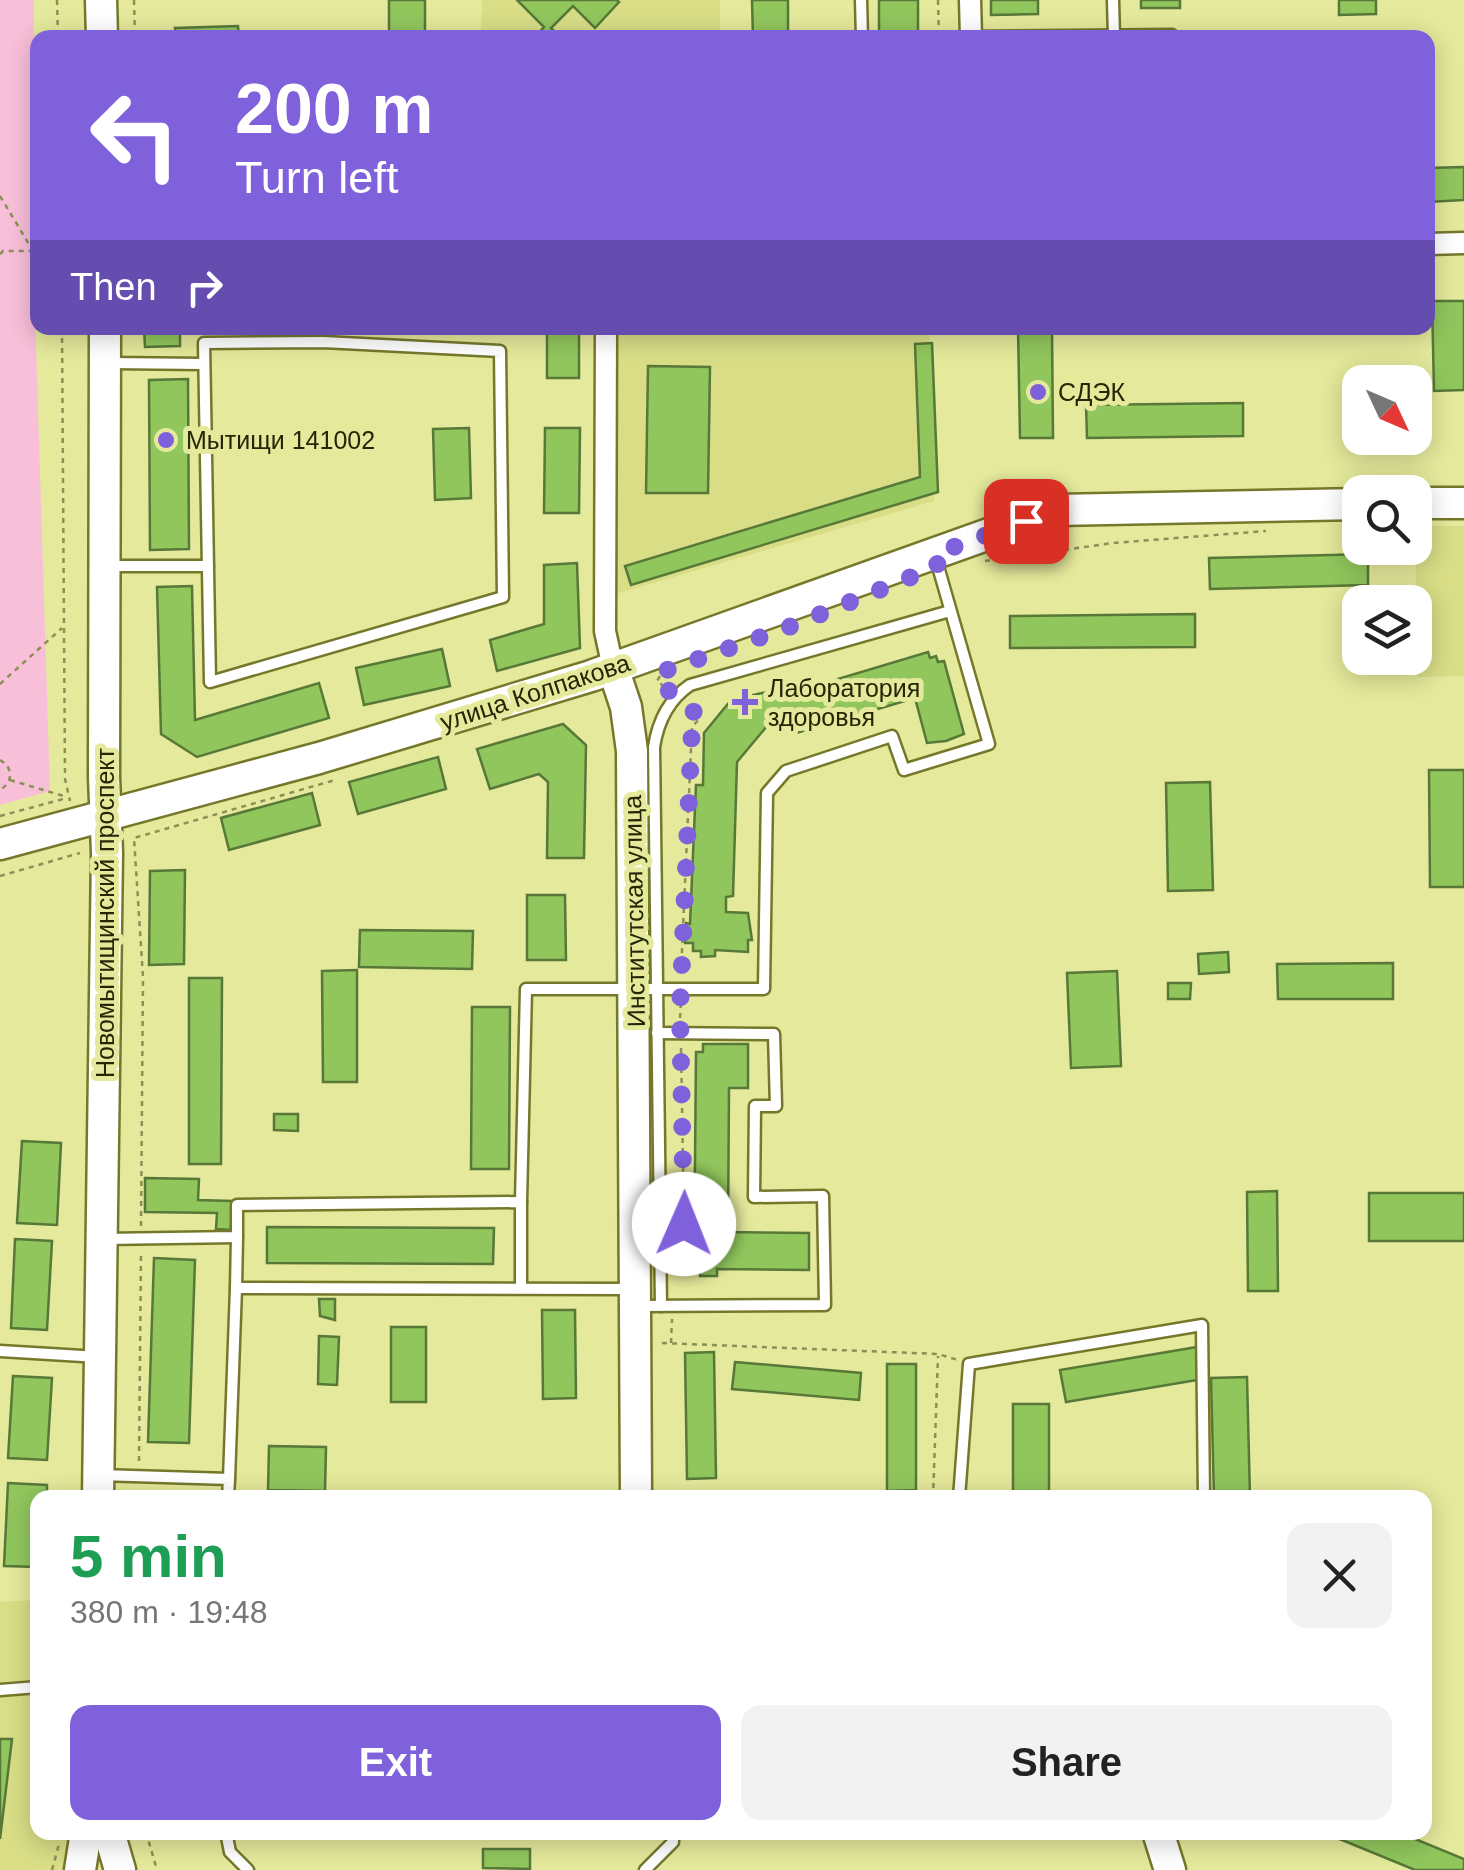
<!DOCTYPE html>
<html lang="en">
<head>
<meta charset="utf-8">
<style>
	body { margin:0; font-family:Arial,sans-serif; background:#f2f2f2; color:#222; height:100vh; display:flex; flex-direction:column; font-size:38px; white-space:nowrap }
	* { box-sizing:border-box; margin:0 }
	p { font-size:32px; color:#767676 }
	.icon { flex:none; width:55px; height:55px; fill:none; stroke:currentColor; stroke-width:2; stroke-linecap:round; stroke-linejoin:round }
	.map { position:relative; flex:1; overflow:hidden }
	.panel { position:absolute; left:30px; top:1490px; width:1402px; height:350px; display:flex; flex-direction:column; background:#fff; border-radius:20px; box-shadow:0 5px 25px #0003 }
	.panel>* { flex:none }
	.guide { position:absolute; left:30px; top:30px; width:1405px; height:305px; border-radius:20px; box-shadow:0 5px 25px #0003; background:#7f61dc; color:#fff; overflow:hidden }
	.needle { width:65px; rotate:134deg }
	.buttons { position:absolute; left:1342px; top:365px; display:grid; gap:20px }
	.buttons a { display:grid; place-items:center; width:90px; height:90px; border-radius:20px; background:#fff; box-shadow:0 5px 25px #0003; font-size:50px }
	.pin { position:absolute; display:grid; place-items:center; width:85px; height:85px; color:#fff; margin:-42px; border-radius:20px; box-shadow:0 5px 15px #0006 }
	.me { position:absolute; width:110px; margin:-55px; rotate:1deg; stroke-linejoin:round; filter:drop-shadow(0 0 8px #0008) }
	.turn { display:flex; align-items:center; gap:35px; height:210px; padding:0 40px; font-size:45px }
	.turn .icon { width:130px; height:130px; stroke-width:2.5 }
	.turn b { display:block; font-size:70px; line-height:85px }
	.then { display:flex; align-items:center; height:95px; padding:0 40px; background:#0003; gap:20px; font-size:38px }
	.round { display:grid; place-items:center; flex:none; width:105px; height:105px; border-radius:20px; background:#f2f2f2 }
	.head { display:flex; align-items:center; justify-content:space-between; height:170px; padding:0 40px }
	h1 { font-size:60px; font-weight:700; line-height:75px; color:#1e9e55 }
	.primary-button { display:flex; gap:20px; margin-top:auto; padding:20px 40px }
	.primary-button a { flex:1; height:115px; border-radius:20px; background:#7f61dc; color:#fff; font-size:40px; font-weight:700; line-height:115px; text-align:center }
	.primary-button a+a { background:#f2f2f2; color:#222 }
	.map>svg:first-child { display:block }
</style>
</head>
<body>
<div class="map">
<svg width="1464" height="1870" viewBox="0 0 1464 1870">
	<rect width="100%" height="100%" fill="#e4e99b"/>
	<g fill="#d8dd86">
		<path d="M482 0H720V37L481 38Z"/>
		<path d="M614 328H929L934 501 615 594Z"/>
		<path d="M1415 526H1464V676L1418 677Z"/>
		<path d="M37 1600 38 1832 72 1833 66 1870H0V1602Z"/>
	</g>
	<path fill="#f8bfd8" d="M0 0H34L33 251 50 791 0 805Z"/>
	<g fill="#91c65d" stroke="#587838" stroke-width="2.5">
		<rect x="389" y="0" width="36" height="38"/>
		<path d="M517 0H617L619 2 595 28 573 6 551 28 561 38H534L544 27Z"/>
		<path d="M752 0H788V38H753Z"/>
		<rect x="879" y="0" width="39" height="38"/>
		<path d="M991 0H1038V14L991 15Z"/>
		<rect x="1141" y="0" width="39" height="8"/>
		<path d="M1339 0H1376V14L1339 15Z"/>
		<path d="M238 26 239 38H146V34H176L175 28Z"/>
		<path d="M1294 34V38H1199V35Z"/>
		<path d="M1464 167V200L1428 202V168Z"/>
		<path d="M1432 301H1464V390L1434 391Z"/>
		<path d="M144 328H180V346L145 347Z"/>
		<rect x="547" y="328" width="32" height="50"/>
		<path d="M1018 328H1052L1053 438H1020Z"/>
		<path d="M932 343 938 492 631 585 625 566 920 477 915 344Z"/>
		<path d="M648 366 710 367 708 493H646Z"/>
		<path d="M188 379 189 549 150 550 149 380Z"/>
		<path d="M1243 403V436L1087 438 1086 405Z"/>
		<path d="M469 428 471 498 435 500 433 429Z"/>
		<path d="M545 428H580L579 513H544Z"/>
		<path d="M1368 554V585L1210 589 1209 558Z"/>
		<path d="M577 563 580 648 497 671 490 640 544 624V565Z"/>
		<path d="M192 586 195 720 319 683 329 718 197 757 161 734 157 587Z"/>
		<path d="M1195 614V647L1010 648V616Z"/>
		<path d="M442 649 450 686 364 705 356 668Z"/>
		<path d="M928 652 930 658 936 656 938 662 944 661 964 734 946 741 927 743 915 698 793 734 788 720 767 726 737 762 733 896 726 897V912L748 913 752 940H748V952L715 950V956L701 957V951H693V943H685L686 923 690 924 696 785H703L704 733 731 700 766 692 768 700Z"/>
		<path d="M563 724 586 745 584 858H547L548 782 539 774 490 789 477 749Z"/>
		<path d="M438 757 446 789 358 814 349 782Z"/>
		<path d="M1429 770H1464V887H1430Z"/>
		<path d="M1210 782 1213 890 1168 891 1166 783Z"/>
		<path d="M312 793 320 825 229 850 221 818Z"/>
		<path d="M185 870 184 964 149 965 150 871Z"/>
		<path d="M527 895H565L566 960H527Z"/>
		<path d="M360 930 473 931 472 969 359 967Z"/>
		<path d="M1228 952 1229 972 1199 974 1198 954Z"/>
		<path d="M1393 963V999H1278L1277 964Z"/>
		<path d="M357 970V1082H323L322 971Z"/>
		<path d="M1117 971 1121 1066 1071 1068 1067 973Z"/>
		<path d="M189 978H222L221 1164H189Z"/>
		<path d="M1168 983H1191L1190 999H1168Z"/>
		<path d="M472 1007H510L509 1169H471Z"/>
		<path d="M703 1044H748V1088H729L728 1232 809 1233V1270L717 1269V1276H700V1270H694L696 1052H703Z"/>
		<path d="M274 1114H298V1131L274 1130Z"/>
		<path d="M22 1141 61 1143 57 1225 17 1223Z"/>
		<path d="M145 1178 199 1179 198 1200 232 1201 231 1230 216 1229 217 1213 145 1212Z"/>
		<path d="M1277 1191 1278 1291H1248L1247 1192Z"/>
		<rect x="1369" y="1193" width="95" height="48"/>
		<path d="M267 1227 494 1228 493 1264 267 1263Z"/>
		<path d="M15 1239 52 1241 47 1330 11 1328Z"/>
		<path d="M154 1258 195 1260 189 1443 148 1442Z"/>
		<path d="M319 1299H335V1320L320 1316Z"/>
		<path d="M542 1310H575L576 1398 543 1399Z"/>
		<rect x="391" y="1327" width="35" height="75"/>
		<path d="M319 1336 339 1337 337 1385 318 1384Z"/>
		<path d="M1197 1347 1203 1379 1066 1402 1060 1370Z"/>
		<path d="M714 1352 716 1478 687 1479 685 1353Z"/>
		<path d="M735 1362 861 1373 859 1400 732 1389Z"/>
		<path d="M887 1364H916V1490L887 1491Z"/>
		<path d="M13 1376 52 1378 47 1460 8 1458Z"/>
		<path d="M1247 1377 1250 1498H1214L1211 1378Z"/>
		<rect x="1013" y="1404" width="36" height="94"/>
		<path d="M269 1446 326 1447 325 1491 268 1490Z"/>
		<path d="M8 1483 47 1485V1498H38V1567L4 1566Z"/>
		<path d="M0 1739H12L0 1839Z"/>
		<path d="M1398 1832 1464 1859V1870H1415L1325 1833Z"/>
		<path d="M483 1849H530V1869L483 1868Z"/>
	</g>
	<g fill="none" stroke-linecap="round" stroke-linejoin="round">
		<g stroke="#75782b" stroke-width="15">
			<g id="lane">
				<path d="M861 0 862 38"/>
				<path d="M1113 0 1114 37"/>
				<path d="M972 37 1172 35"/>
				<path d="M323 342 500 351 503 597 210 682 204 343Z"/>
				<path d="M110 363 204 364"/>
				<path d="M109 566H208"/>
				<path d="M521 1202 526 989H764L767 793 786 771 892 736 904 770 989 744 935 556"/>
				<path d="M237 1237 236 1288 632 1289"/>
				<path d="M104 1239 237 1237V1205L521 1202V1288"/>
				<path d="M639 1306 825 1305 823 1196 754 1197 755 1106H776L774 1034 657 1033"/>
				<path d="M661 1306 654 747C658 721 668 700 690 685L950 611"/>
				<path d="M0 1351 99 1357"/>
				<path d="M99 1475 229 1479 228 1498"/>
				<path d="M229 1479 236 1288"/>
				<path d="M959 1498 969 1364 1202 1325 1204 1498"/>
				<path d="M0 1690 38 1687"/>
				<path d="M226 1832 230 1852 248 1870"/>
				<path d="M645 1870 673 1842V1832"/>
			</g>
		</g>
		<g stroke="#75782b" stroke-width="25">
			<g id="street">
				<path d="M970 0 971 38"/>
				<path d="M1428 244 1464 243"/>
				<path d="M606 328 605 631 613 668"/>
			</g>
		</g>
		<g stroke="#75782b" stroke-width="35">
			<g id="secondary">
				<path d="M101 0 102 38"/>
				<path d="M1415 503H1464"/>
				<path d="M613 668 626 707 632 751 636 1498"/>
				<path d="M0 844 319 758 591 676 1056 510 1360 504"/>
				<path d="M98 1498 107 853 104 777 105 328"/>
				<path d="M109 1832 120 1870"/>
				<path d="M1158 1832 1170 1870"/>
				<path d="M80 1870 86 1832"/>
			</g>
		</g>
		<g stroke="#8c8f56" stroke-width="2.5" stroke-dasharray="5 5" stroke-linecap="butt">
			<path d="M57 0 58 38"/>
			<path d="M134 0 135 38"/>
			<path d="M938 0 939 38"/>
			<path d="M0 196 33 251"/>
			<path d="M0 254 3 251H38"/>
			<path d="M62 328 65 779 70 801"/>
			<path d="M985 561 1113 543 1266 531"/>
			<path d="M660 676 657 681 666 688"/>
			<path d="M0 684 62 628"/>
			<path d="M0 760C14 768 13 782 0 790"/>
			<path d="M10 780 67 797"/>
			<path d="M0 816 67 798"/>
			<path d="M0 876 80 853"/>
			<path d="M681 973 692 727 701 717 687 706"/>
			<path d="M680 1018 681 1001"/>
			<path d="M674 1223H684L681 1046"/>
			<path d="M141 1226 143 977 134 838 335 780"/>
			<path d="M662 1343 938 1354 958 1360"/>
			<path d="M671 1343 672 1319"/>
			<path d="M139 1461 141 1254"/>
			<path d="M933 1498 938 1356"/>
			<path d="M146 1832 157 1870"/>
			<path d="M52 1870 59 1844"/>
		</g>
		<use href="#lane" stroke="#fff" stroke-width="10"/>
		<use href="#street" stroke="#fff" stroke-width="20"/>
		<use href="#secondary" stroke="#fff" stroke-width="30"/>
	</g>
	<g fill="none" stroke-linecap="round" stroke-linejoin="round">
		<path stroke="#7f61dc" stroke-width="18" stroke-dasharray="0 32.4" d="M684 1224 680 1009 692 727 700 717 657 681 661 672 784 629 938 566 934 554 1026 521"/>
	</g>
	<g fill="#7f61dc" stroke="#e4e99b" stroke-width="4">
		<circle cx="1038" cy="392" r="10"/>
		<circle cx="166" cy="440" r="10"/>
		<path d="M740 687h10v10h10v10h-10v10h-10v-10h-10v-10h10z"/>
	</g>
	<g text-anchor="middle" stroke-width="10" stroke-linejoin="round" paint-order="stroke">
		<g font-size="25" fill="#252606" stroke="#e4e99b" text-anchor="start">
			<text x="1058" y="401">СДЭК</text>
			<text x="186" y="449">Мытищи 141002</text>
			<text x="768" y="697">Лаборатория<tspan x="768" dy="29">здоровья</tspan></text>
		</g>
		<g font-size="25" fill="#252606" stroke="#e4e99b">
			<text transform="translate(535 692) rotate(-18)" y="9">улица Колпакова</text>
			<text transform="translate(634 911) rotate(-91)" y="9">Институтская улица</text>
			<text transform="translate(105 913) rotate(-90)" y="9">Новомытищинский проспект</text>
		</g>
	</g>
</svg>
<div class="buttons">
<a><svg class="needle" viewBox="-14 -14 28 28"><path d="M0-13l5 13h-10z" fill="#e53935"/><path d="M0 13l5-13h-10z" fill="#767676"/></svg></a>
<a><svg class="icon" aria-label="search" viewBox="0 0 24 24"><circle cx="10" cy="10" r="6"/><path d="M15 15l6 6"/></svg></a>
<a><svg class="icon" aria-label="layers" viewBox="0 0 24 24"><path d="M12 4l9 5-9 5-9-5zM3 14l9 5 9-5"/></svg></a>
</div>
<div class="pin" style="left:1026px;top:521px;background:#d93025"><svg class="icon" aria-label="arrive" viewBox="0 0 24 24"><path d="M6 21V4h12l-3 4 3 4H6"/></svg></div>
<svg class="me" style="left:684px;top:1224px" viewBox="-20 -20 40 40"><circle r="19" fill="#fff"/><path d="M0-13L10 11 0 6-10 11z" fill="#7f61dc"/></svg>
<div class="guide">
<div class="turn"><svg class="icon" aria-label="left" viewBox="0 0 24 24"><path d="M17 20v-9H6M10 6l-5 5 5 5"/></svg><div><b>200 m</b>Turn left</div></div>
<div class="then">Then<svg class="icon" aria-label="right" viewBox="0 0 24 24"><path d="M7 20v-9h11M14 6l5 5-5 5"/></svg></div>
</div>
<section class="panel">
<div class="head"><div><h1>5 min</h1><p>380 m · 19:48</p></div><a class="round"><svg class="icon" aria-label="close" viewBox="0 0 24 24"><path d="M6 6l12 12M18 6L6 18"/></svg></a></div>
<div class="primary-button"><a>Exit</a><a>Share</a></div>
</section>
</div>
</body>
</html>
